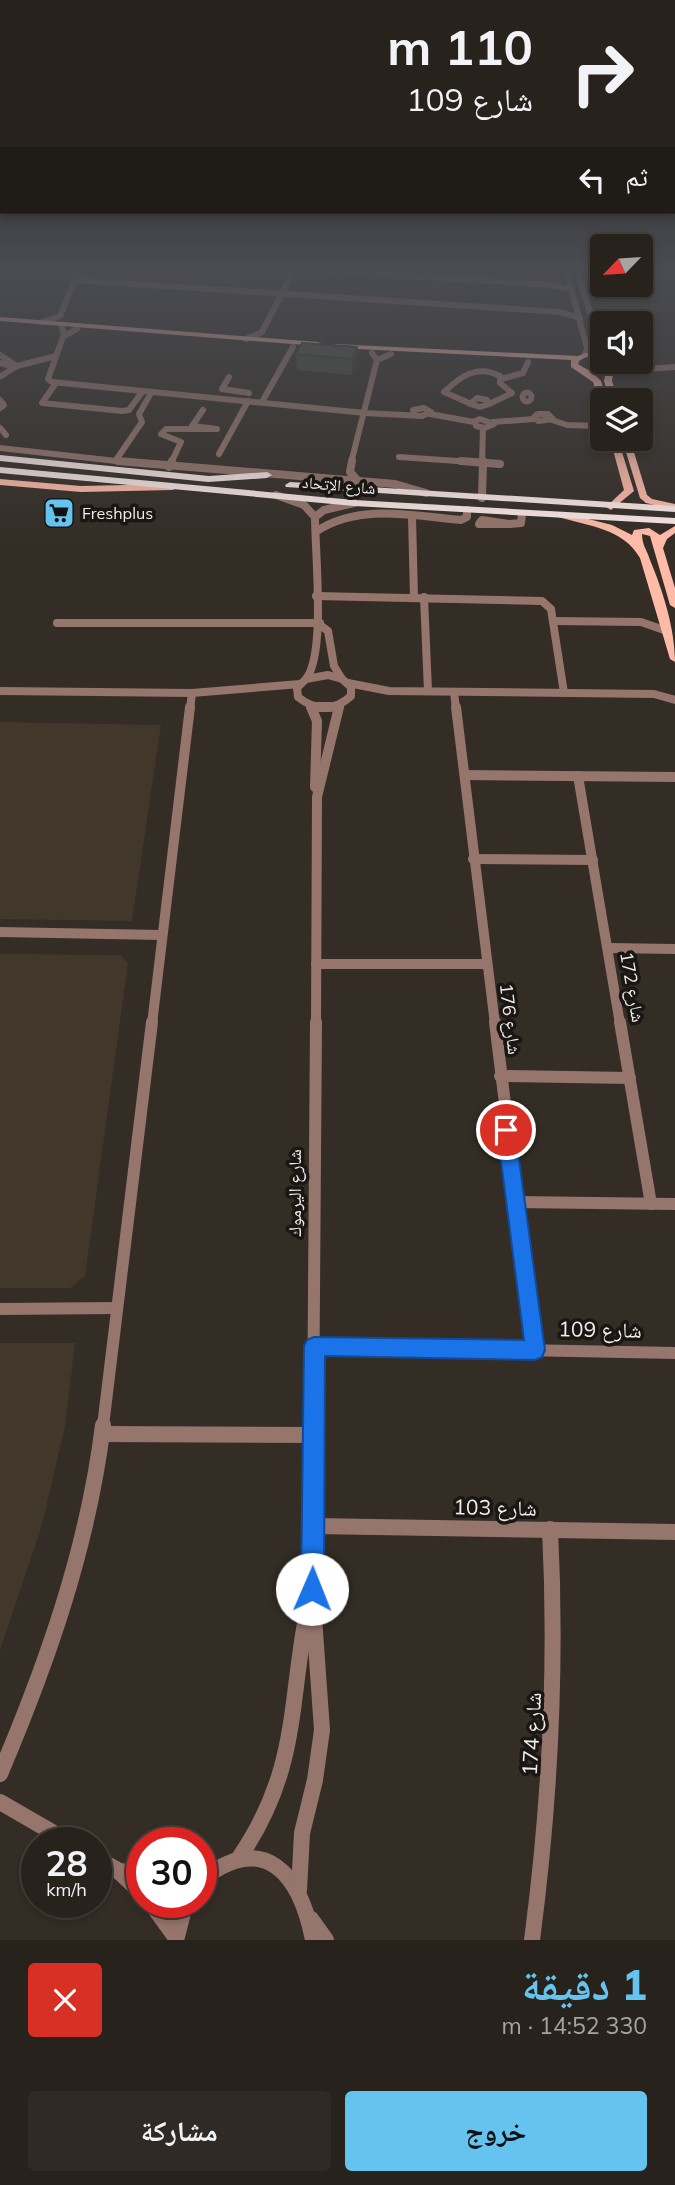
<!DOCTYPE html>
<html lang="ar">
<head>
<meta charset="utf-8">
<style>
	body { margin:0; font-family:Mulish,"Noto Naskh Arabic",sans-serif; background:#2f2a25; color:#f1f3f6; direction:rtl; height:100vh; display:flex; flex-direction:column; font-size:26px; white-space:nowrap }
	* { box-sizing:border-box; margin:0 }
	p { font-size:23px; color:#a4a4a3 }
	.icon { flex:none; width:38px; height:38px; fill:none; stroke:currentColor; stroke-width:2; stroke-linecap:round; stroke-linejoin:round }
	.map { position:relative; height:1940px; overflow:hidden; direction:ltr }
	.drawer { display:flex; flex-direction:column; background:#27221c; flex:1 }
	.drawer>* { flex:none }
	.hud { position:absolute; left:0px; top:0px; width:676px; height:214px; box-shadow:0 4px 10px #0003,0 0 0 2px #433f3b; direction:rtl; background:#27221c; color:#f1f3f6; overflow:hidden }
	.needle { width:46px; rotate:245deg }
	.tools { position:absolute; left:590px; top:234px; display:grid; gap:14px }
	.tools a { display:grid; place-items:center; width:63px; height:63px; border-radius:7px; background:#27221c; box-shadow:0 4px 10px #0003,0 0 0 2px #433f3b; font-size:35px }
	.speed { position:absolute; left:21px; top:1827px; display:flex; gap:14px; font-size:35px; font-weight:700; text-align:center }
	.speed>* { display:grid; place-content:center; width:91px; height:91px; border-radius:50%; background:#27221c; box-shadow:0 4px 10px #0003,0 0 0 2px #433f3b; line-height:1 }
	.speed small { font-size:18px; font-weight:400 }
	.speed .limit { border:10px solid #d22; background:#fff; color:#111 }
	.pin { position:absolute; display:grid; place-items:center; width:60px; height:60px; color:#fff; margin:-30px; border:4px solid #fff; border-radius:50%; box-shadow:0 2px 7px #0007 }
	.me { position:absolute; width:77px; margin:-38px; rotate:1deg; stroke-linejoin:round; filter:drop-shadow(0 0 5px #0008) }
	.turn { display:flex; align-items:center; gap:24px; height:147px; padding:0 28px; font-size:32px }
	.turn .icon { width:91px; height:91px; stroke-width:2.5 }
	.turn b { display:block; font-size:49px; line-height:60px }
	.then { display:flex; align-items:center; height:66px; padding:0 28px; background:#0003; gap:14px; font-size:26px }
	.round { display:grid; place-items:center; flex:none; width:74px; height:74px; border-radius:7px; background:#2f2a25 }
	.overview { display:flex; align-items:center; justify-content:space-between; height:119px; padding:0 28px }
	h1 { font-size:42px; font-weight:800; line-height:52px; color:#65c4ef }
	.cta { display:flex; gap:14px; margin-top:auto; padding:14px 28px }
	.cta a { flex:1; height:80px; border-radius:7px; background:#65c4ef; color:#111; font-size:28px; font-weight:800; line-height:80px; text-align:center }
	.cta a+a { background:#2f2a25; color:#f1f3f6 }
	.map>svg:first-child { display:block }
</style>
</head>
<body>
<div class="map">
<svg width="675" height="1940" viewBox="0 0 675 1940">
	<rect width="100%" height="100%" fill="#342d26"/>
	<g fill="#42372b">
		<path d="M0 722 161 725 132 921 0 919Z"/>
		<path d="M0 954 121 955 128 963 85 1276 70 1288H0Z"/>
		<path d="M0 1343H75L65 1426 42 1525 0 1650Z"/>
	</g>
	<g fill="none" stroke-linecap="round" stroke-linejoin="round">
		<g stroke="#96756c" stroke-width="6">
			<path d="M315 270 553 285 572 290"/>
			<path d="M566 270 587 348 585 355"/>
			<path d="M577 270 602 352"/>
			<path d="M0 272H78"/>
			<path d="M75 280 560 312 580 318"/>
			<path d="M42 322 60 316 77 275"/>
			<path d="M62 328 64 334 48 379 52 382 365 413 422 416 431 412 424 408 413 410 414 414"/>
			<path d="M64 336 77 329"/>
			<path d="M246 339 262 332 294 270"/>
			<path d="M0 355 17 366"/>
			<path d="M377 360 391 354"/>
			<path d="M0 363 14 367"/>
			<path d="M616 371 675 367"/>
			<path d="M1 376 17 366 56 356"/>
			<path d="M229 377 222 389 249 393"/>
			<path d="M501 379 523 373 528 362"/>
			<path d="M56 383 42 403 122 411 129 410 142 392"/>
			<circle cx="527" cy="397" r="4.5"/>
			<path d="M477 398 487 400 489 404 480 407 470 404Z"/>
			<path d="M0 400 4 405 0 408"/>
			<path d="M262 402 293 347"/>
			<path d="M469 403 444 392C461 376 477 364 500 376V383L512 393 489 404"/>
			<path d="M430 414 474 422"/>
			<path d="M538 414H548L553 419 538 421 534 417Z"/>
			<path d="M480 419 494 424 485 428 476 426 475 421Z"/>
			<path d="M552 420 567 425 598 426"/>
			<path d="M493 422 534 419"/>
			<path d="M0 428 6 435"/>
			<path d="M190 429H217L193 426"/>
			<path d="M0 448 134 463"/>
			<path d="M219 454 248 401"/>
			<path d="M399 457 486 463"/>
			<path d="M116 460 142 422 139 414 151 393"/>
			<path d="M171 463 181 442 161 434 166 429H190L203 410"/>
			<path d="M351 463 377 360 372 353"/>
			<path d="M482 463 483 428"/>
		</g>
		<g stroke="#96756c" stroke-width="8">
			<path d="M118 461 395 484 426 493"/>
			<path d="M352 461 350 472 358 481"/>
			<path d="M461 461 500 464"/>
			<path d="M169 467 172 461"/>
			<path d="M276 495 304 505 315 517C315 553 326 654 306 679"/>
			<path d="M482 498 483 461"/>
			<path d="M315 517 324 510 354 503"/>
			<path d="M412 517 414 597"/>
			<path d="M482 520 509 524H479Z"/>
			<path d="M509 524 521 523 522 514"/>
			<path d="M317 531C360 503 413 516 461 520L467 517V510"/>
			<path d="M316 596 542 601 551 609 564 693"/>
			<path d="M424 597 428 691"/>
			<path d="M553 621 641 622 667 631"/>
			<path d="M57 623H320"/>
			<path d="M320 625 328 631 334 666 342 679"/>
			<path d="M328 675 342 679 351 687V696C335 711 315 711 298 697L297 688 306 679Z"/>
			<path d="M348 683 389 691 654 694 675 700"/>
			<path d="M0 691 192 693 300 684"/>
			<path d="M454 692 456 709"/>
			<path d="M310 706 311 709"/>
			<path d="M190 709 192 693"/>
			<path d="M338 709 341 704"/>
		</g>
		<g stroke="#96756c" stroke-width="10">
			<path d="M311 707 317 721 315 787"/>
			<path d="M317 707H331"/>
			<path d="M456 707 495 1024"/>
			<path d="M465 775 675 777"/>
			<path d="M578 776 620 1024"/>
			<path d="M473 859 593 860"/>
			<path d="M0 932 161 935"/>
			<path d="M608 948 675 949"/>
			<path d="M316 964H485"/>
			<path d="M152 1024 190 707"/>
			<path d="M316 1024 317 797 339 707"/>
		</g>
		<g stroke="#96756c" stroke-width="12">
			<path d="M495 1022 535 1350"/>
			<path d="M620 1022 651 1204"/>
			<path d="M500 1076 630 1078"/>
			<path d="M515 1202 675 1204"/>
			<path d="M0 1309 117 1308"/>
			<path d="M314 1346 675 1353"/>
			<path d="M103 1426 152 1022"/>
			<path d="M313 1426 316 1022"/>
		</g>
		<g stroke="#96756c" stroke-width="16">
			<path d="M103 1434 314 1435"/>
			<path d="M314 1526 675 1532"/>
			<path d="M0 1774C48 1661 88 1547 103 1425"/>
			<path d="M0 1802 71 1843"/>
			<path d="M96 1858 116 1869 142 1893"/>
			<path d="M239 1858C301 1767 288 1701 309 1602"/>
			<path d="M121 1871 142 1877"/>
			<path d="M201 1880C265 1830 300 1874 313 1940"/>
			<path d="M299 1890 302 1833 315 1780 322 1730 312 1589 313 1425"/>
			<path d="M150 1902 176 1938"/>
			<path d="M311 1919 326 1940"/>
			<path d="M176 1940 186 1902"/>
			<path d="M532 1940C550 1803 557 1667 550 1529"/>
		</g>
		<g fill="#ffbba8" fill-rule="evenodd">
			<path d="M0 317 318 342 322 344 318 346 0 321Z"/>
			<path d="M335 344 578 356 585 353H602V357H586L579 361 578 364C589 372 600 373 613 370L615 362H623L619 373 613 374 612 381 619 401H611L604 381 605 376H596L601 381 607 401 600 403 593 382 571 367V360L338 348 334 346Z"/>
			<path d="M610 439H618L634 491 611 510 606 507 624 490Z"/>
			<path d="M622 439H630L647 495 652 499 675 504V510L646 503 640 498Z"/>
			<path d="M0 479 81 486 173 484 178 487 173 490 81 492 0 485Z"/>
			<path d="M561 512 612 525 632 535 634 530 649 528 660 535 675 526V533L667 539 663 548 675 588V608L670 605 650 536 642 534C642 545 647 550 650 560 663 591 675 629 675 662L670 659 640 558C623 528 588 526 558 517L556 515Z"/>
		</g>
		<g fill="#fae9e5" fill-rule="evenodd">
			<path d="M0 455 209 476 267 472 272 475 267 478 208 482 0 461Z"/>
			<path d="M0 467 354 500 675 518V524L354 506 0 473Z"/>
			<path d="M290 482 675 506V512L286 487 285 485Z"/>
		</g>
	</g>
	<path fill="#47463d" d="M357 347 356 363 352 375 297 370 296 354Z"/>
	<path fill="#393932" d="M357 347 356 363 352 375V359Z"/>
	<path fill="#525147" stroke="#393932" stroke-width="2" d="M302 343 357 347 352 359 296 354Z"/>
	<linearGradient id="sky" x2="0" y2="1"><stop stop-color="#1d1915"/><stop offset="0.5" stop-color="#4a4c52"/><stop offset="1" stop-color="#4a4c52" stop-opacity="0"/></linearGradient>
	<rect width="675" height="541" fill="url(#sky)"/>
	<path fill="#1a73e8" stroke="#114b97" stroke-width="2" d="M506 1123 515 1130 545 1350 542 1357 535 1360 325 1356 324 1589 321 1597 312 1600 304 1597 301 1589 304 1346 307 1340 314 1337 524 1340 497 1130Z"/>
	<defs>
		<g id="supermarket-square" transform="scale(1.575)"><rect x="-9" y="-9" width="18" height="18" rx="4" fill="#65c4ef" stroke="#191613"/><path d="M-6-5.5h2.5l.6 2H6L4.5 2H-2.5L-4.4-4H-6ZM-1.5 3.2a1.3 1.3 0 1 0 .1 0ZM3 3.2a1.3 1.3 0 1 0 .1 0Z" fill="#111"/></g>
	</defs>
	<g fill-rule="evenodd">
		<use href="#supermarket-square" x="59" y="513"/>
	</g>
	<g text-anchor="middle" stroke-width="7" stroke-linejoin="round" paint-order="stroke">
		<g font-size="16" fill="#f1ece8" stroke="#191613">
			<text transform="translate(339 485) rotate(5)" y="6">شارع الإتحاد</text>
		</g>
		<g font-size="16" fill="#f1ece8" stroke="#191613" text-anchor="start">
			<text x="82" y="519">Freshplus</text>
		</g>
		<g font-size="18" fill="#f1ece8" stroke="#191613">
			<text transform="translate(632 987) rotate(80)" y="6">شارع 172</text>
			<text transform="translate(510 1019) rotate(83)" y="6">شارع 176</text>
			<text transform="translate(295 1193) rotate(-90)" y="6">شارع اليرموك</text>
		</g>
		<g font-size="21" fill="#f1ece8" stroke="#191613">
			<text transform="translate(600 1330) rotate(1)" y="7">شارع 109</text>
			<text transform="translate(495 1508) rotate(1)" y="7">شارع 103</text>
			<text transform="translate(532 1734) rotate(-87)" y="7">شارع 174</text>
		</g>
	</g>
</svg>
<div class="tools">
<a><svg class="needle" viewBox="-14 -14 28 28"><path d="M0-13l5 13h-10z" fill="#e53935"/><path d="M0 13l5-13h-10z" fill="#a4a4a3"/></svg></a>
<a><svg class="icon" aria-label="sound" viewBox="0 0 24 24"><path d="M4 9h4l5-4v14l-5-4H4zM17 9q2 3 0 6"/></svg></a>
<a><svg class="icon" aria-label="layers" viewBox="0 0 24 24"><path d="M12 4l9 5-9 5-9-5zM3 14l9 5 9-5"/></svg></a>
</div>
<div class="speed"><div>28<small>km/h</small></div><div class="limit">30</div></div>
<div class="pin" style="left:506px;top:1130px;background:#d93025"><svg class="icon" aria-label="arrive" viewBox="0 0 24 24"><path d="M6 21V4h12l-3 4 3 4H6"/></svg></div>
<svg class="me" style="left:312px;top:1589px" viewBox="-20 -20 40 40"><circle r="19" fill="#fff"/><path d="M0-13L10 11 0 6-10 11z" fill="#1a73e8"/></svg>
<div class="hud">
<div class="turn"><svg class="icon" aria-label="right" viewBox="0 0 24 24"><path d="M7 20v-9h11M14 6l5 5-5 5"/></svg><div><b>110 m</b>شارع 109</div></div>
<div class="then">ثم<svg class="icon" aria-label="left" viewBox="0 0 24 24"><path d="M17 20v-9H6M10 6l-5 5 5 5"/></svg></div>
</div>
</div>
<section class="drawer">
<div class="overview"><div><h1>1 دقيقة</h1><p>330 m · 14:52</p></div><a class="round" style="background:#d93025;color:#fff"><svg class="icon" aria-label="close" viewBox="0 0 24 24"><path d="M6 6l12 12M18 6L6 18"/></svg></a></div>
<div class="cta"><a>خروج</a><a>مشاركة</a></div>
</section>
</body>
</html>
